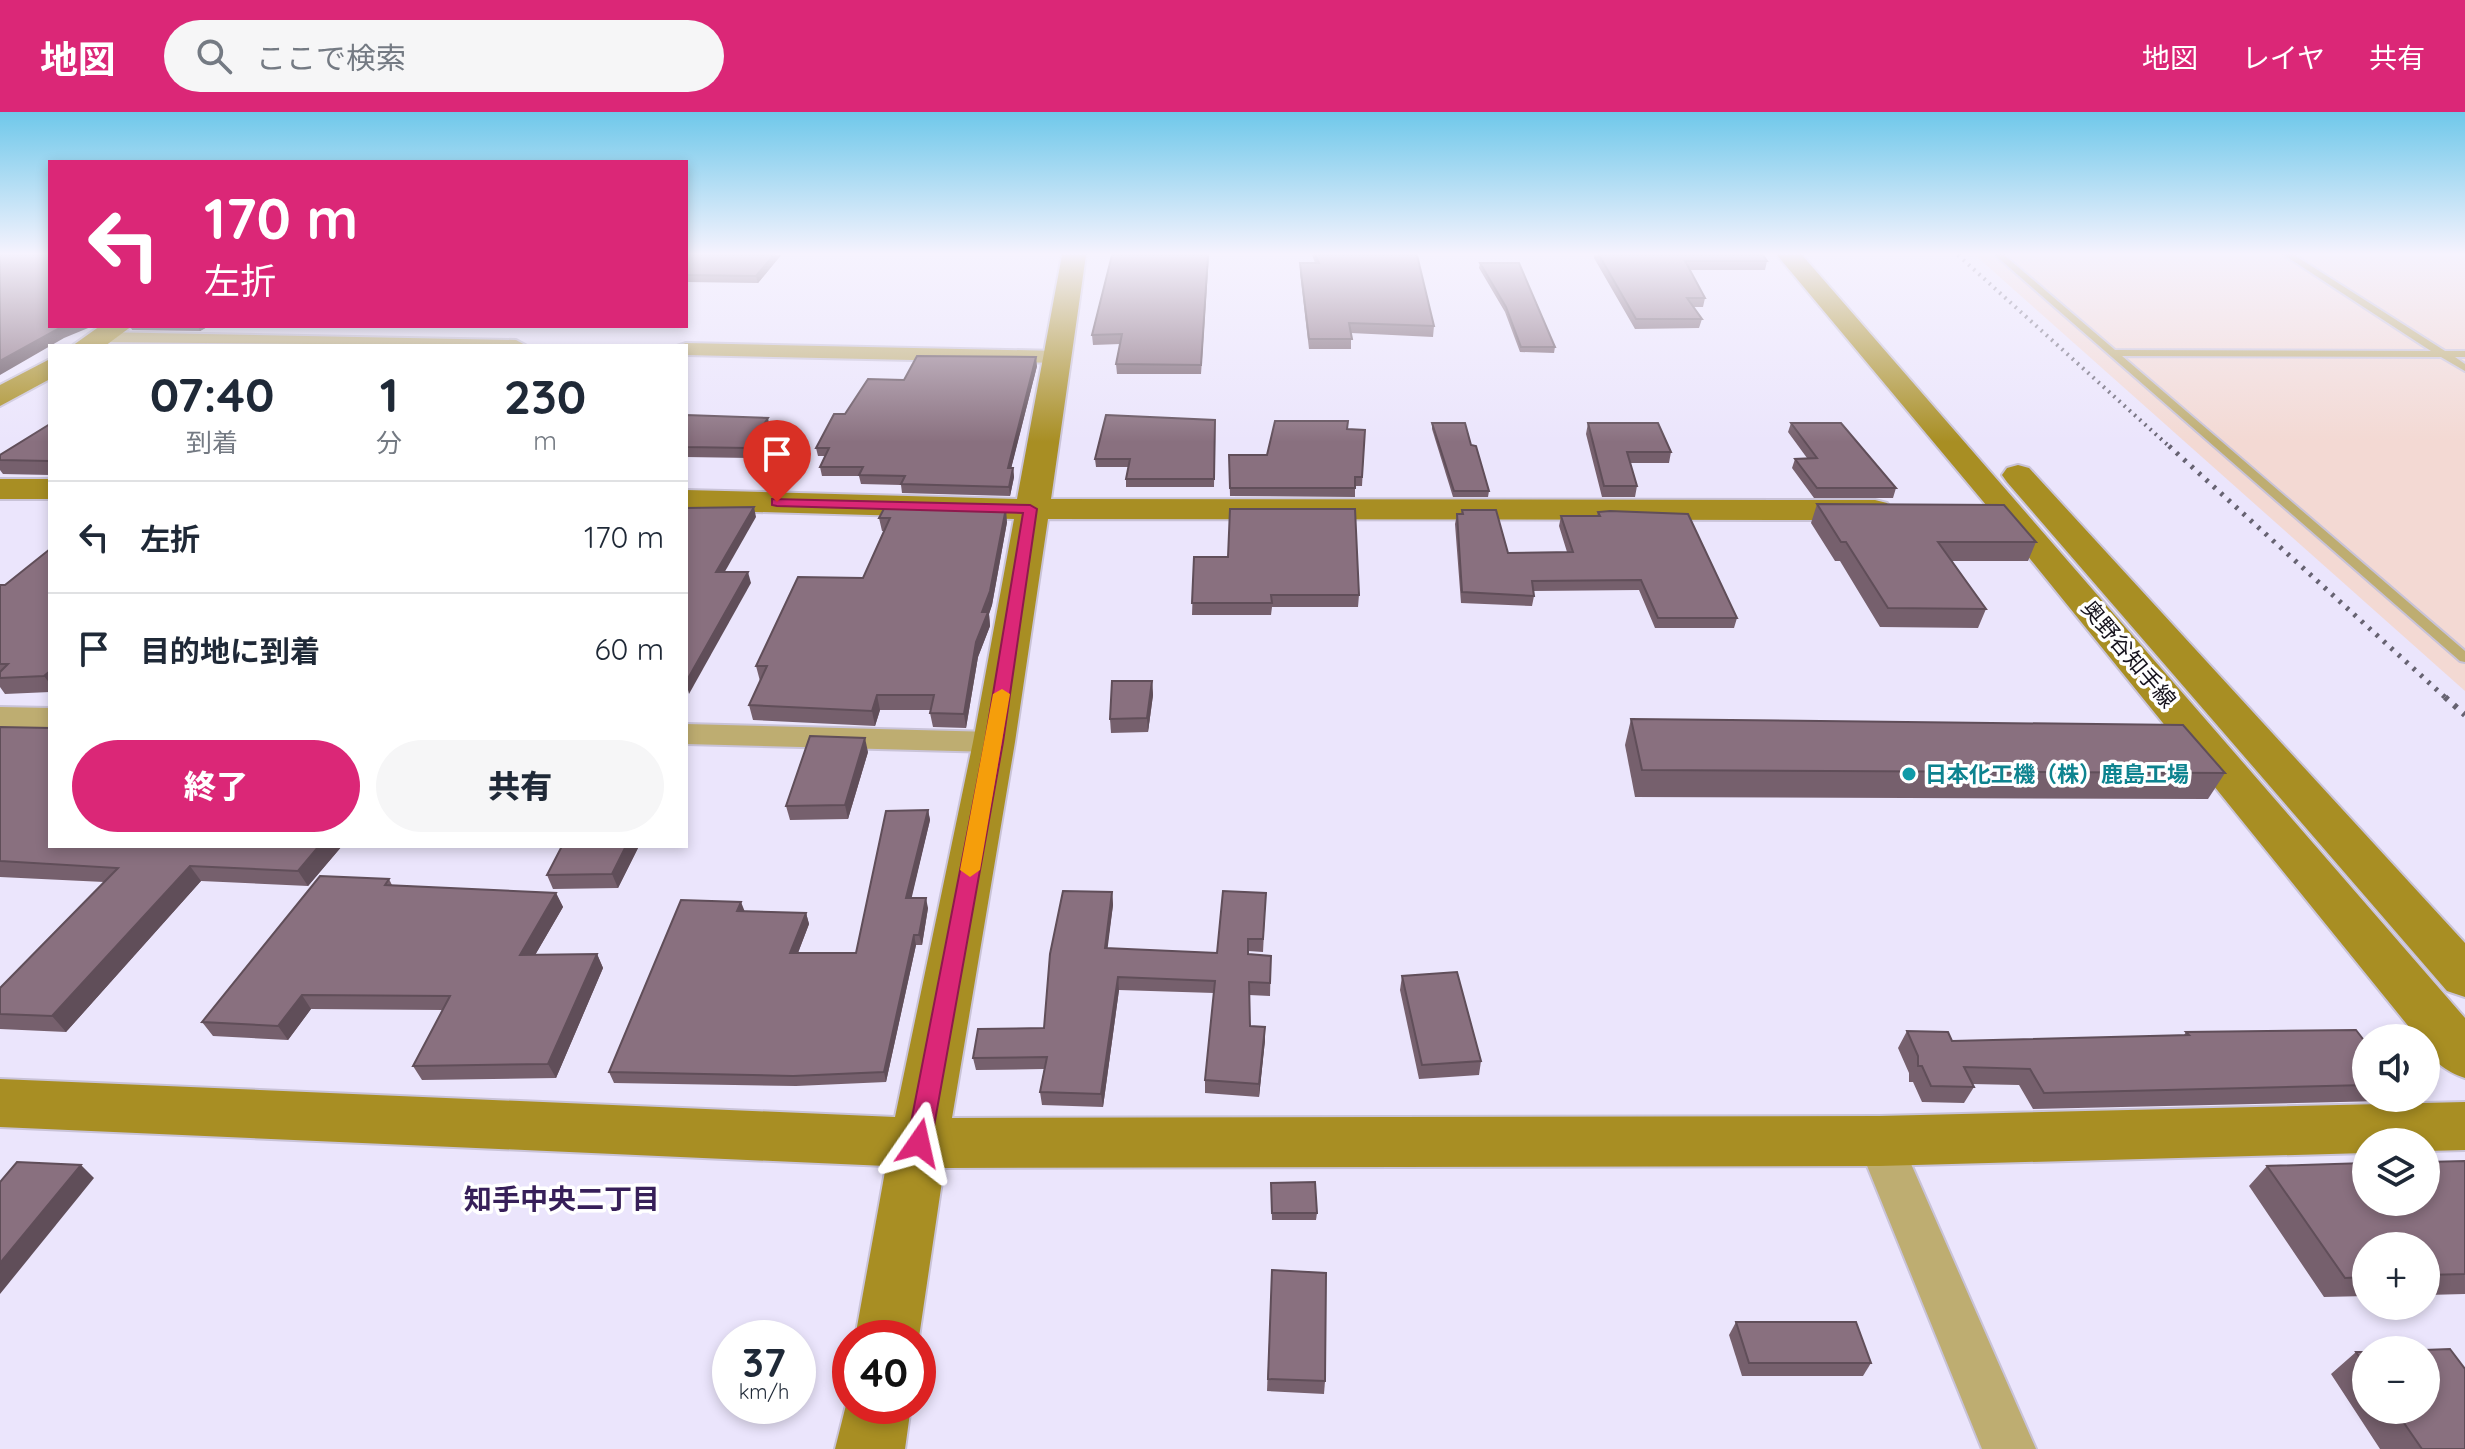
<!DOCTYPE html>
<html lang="ja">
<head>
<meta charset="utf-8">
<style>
	body { margin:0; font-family:Quicksand,"Noto Sans JP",sans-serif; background:#f6f6f7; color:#1f2937; height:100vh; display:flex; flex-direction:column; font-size:30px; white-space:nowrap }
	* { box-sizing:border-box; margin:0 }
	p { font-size:26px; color:#747a83 }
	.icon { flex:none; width:44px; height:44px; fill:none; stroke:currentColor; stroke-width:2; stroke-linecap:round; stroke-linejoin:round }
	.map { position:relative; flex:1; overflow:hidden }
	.sheet { position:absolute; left:48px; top:232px; width:640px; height:504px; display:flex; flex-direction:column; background:#fff; border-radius:0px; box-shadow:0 4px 12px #0003 }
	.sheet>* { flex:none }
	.top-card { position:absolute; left:48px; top:48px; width:640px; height:168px; border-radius:0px; box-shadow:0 4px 12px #0003; background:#db2777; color:#fff; overflow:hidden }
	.fabs { position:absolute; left:2352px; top:912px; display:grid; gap:16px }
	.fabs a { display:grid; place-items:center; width:88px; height:88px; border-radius:50%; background:#fff; box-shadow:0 4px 12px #0003; font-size:40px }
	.speed { position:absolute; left:712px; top:1208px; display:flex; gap:16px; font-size:40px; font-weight:700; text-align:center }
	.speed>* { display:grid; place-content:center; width:104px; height:104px; border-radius:50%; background:#fff; box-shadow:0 4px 12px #0003; line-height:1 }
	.speed small { font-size:20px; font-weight:400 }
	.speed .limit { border:12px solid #d22; background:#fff; color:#111 }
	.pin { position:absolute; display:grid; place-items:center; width:68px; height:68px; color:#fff; margin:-82px -34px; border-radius:50% 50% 50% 0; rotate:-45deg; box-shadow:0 0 8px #0007 }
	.pin .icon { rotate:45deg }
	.me { position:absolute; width:88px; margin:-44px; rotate:11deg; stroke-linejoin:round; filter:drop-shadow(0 0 6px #0008) }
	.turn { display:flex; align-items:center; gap:28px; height:168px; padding:0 24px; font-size:36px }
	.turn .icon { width:104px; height:104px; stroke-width:2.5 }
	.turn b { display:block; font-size:56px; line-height:68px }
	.eta { display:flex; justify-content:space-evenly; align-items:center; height:136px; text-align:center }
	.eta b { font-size:48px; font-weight:800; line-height:56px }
	.primary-button { display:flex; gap:16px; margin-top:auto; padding:16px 24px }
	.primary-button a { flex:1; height:92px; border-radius:48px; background:#db2777; color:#fff; font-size:32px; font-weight:800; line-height:92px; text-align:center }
	.primary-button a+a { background:#f6f6f7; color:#1f2937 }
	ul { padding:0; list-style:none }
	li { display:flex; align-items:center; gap:24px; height:112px; padding:0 24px; border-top:2px solid #e0e1e3 }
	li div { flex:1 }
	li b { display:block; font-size:30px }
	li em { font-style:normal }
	header { display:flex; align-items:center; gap:48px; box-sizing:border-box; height:112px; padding:0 40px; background:#db2777; color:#fff }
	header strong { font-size:38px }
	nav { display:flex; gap:44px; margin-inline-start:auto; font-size:28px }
	.search { width:560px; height:72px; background:#f6f6f7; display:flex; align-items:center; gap:20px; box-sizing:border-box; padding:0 28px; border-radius:44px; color:#747a83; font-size:30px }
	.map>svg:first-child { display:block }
</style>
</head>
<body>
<header>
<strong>地図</strong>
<div class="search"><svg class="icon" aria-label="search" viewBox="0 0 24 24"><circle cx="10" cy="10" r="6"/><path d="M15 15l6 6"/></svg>ここで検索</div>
<nav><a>地図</a><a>レイヤ</a><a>共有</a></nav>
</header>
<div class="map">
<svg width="2465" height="1337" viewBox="0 0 2465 1337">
	<rect width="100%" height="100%" fill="#ebe5fc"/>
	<path fill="#f3d9d3" d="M1975 143H2465V579Z"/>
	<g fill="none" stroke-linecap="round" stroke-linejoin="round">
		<g stroke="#c9c3d8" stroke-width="4">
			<path id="lane" d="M1995 143H2004L2115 238 2431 239 2284 143H2294L2445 239H2465V245H2455L2465 252V259L2441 245 2122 244 2465 539V550L2460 549Z"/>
		</g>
		<g stroke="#c9c3d8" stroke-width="4">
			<g id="street">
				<path d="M100 220 516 228 527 234 93 230 89 226 93 222Z"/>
				<path d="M686 231 1058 239 1069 245 1058 251 686 243V234H677Z"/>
				<path d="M0 595 50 596V616L0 615Z"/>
				<path d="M686 612 994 620 1006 623 1010 630 1006 637 994 640 686 632Z"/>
				<path d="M1879 1010 1895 1015 1901 1029 2036 1337H1982L1857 1029 1863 1015Z"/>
			</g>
		</g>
		<g stroke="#c9c3d8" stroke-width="4">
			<g id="secondary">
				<path d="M1062 143H1086L1051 387 1875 388 1887 391 1892 398 1887 405 1875 408 1048 407 1015 630 952 1006 1879 1004 2465 990V1038L2426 1039V1030H2366V1041L1879 1054 944 1056 918 1232V1226H855L886 1054 0 1015V967L895 1005 973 630 1014 407 686 398V378L1017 387Z"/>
				<path d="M1777 143H1802L2465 906V966C2447 960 2426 947 2426 926H2418L1997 406Z"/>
				<path d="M100 214H132L105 234H72Z"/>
				<path d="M50 247V267L0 294V273Z"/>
				<path d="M2018 353 2029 356 2465 831V885L2447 879 2007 370 2002 363 2007 356Z"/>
				<rect x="0" y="367" width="50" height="20"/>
				<path d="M850 1277V1294H911L905 1337H835Z"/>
			</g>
		</g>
		<use href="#lane" fill="#bead71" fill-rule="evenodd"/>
		<use href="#street" fill="#bead71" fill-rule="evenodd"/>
		<use href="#secondary" fill="#a88e23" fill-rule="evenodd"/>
		<path stroke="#666271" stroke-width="4" stroke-dasharray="2 5" stroke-linecap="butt" d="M1958 143 2171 336"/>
		<path stroke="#666271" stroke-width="5" stroke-dasharray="3 7" stroke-linecap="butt" d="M2169 334 2447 587"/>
		<path stroke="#666271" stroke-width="6" stroke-dasharray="4 8" stroke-linecap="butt" d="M2445 585 2465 603"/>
	</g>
	<g fill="#76606d">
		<path d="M686 143H781L758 171 686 170Z"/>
		<path d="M1209 143 1201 262H1117L1116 252 1120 232 1093 233 1092 223Z"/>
		<path d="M1312 143H1417L1434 214 1433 225 1351 221V237H1309L1300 161V151H1315Z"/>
		<path d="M1594 143H1763L1767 149 1765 158H1690L1705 186 1703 195H1693L1702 207 1699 216 1635 217 1594 146Z"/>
		<path d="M1480 151 1555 235 1554 241 1520 240 1505 200 1479 156Z"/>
		<path d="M130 214H209L200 219 132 218Z"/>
		<path d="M1037 254 1011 356H1013L1014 365 1010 384 902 381 901 373 861 372 859 364H822L820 355 825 344H818L816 336 904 268Z"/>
		<path d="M686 303 770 316 750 346 686 345Z"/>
		<path d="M1215 308 1214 375H1126V367L1129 355H1096L1095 347Z"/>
		<path d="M1432 311 1489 379 1488 385H1453L1432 317Z"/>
		<path d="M1588 311 1671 340 1669 351H1630L1637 374 1635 385H1602L1586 322Z"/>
		<path d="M1791 311 1896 376 1893 386H1814L1792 356 1795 347 1807 346 1788 320Z"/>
		<path d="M50 312V363L3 362 0 358V343Z"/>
		<path d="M1347 317 1365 318 1362 374H1355V385L1230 384 1229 343H1267Z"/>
		<path d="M1817 392 2036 430 2028 449H1952L1986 497 1978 516 1880 515 1840 449H1835L1811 411Z"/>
		<path d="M1462 398 1508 441 1567 440 1559 414 1561 404H1597L1598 400 1737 506 1734 516H1655L1639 478 1533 479 1534 484 1532 494 1461 491 1455 412 1457 402H1461Z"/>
		<path d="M879 406 1007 410 992 493 989 502 990 514 978 545 966 616 933 615 930 601 931 598H880L875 614 753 608 749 593 760 569 756 554 863 466 884 419H882Z"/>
		<path d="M50 437V580L5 582 0 575V473H5Z"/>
		<path d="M1194 445 1359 483 1358 495H1272L1271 503H1192Z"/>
		<path d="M1152 569 1153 583 1148 620 1111 621 1110 607Z"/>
		<path d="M1631 607 2225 661 2208 687 1635 685 1625 633Z"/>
		<path d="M0 615 50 734H342L308 774 201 769 66 920 0 917V876L104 770 0 765Z"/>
		<path d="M868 640 848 707 790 708 786 694Z"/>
		<path d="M928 698 930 708 911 786 928 796 922 833H916L886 970 796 974 614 971 609 960 744 799 806 801 809 812 798 841H856Z"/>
		<path d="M562 734H639L618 776 553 777 547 763Z"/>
		<path d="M389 767 392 773 556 781 563 795 535 843 597 842 603 856 556 966 422 968 413 954 443 898 311 897 288 928 213 924 202 910Z"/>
		<path d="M1112 780 1113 793 1107 836 1217 841 1266 781 1263 840 1248 839V842L1271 844 1270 884 1249 883 1250 914 1265 928 1259 985 1205 981V968L1214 881 1119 878 1103 995 1042 993 1040 980 1044 957 976 958 973 946 1044 916Z"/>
		<path d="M1402 864 1481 949 1479 963 1419 967 1400 878Z"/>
		<path d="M1907 919 1952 929 2184 923 2186 920 2366 931V986H2387L2384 989 2033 997 2019 973 1972 972 1974 975 1964 991 1922 990 1913 970H1909V961L1898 936Z"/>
		<path d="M2465 1049V1182L2426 1183V1134H2366V1184L2324 1185 2249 1074 2267 1054Z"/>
		<path d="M1271 1071 1317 1101 1316 1108H1272Z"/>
		<path d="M1272 1158 1325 1269 1324 1282 1267 1279Z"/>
		<path d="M1736 1210 1871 1251 1863 1264H1742L1729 1223Z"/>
		<path d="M2356 1240H2366V1298H2426L2465 1337H2380L2331 1262Z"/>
	</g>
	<g fill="#604e59">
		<path d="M774 143H781L758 171 756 164Z"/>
		<path d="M63 214H93L64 226 0 263V249Z"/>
		<path d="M198 214H209L200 219Z"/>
		<path d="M1036 245 1037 254 1009 365 1008 356Z"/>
		<path d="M768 306 770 316 750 346 748 336Z"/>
		<path d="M1013 356 1014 365 1010 384 1009 375Z"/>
		<path d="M754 395 756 405 719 470 716 460Z"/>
		<path d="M1006 396 1007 410 992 493 989 502 990 514 978 545 966 616 964 602 976 530Z"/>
		<path d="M748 460 751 471 689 582 686 570Z"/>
		<path d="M50 559V572L44 564Z"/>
		<path d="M1152 569 1153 583 1148 620 1147 606Z"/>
		<path d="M877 583 880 598 875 614 872 599Z"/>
		<path d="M865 626 868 640 848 707 845 693Z"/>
		<path d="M928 698 930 708 909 797 906 786Z"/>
		<path d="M319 734H342L308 774 298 759Z"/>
		<path d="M626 734H639L618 776 612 762Z"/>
		<path d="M190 754 201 769 66 920 52 904Z"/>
		<path d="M1112 780 1113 793 1106 849 1105 836Z"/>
		<path d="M556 781 563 795 527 857 520 843Z"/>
		<path d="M926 786 928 796 922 833 919 823Z"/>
		<path d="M741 790 745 800 737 799Z"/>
		<path d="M806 801 809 812 794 851 790 841Z"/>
		<path d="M914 823 916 833 886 970 884 960Z"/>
		<path d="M597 842 603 856 556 966 548 952Z"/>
		<path d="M1118 865 1119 878 1103 995 1101 982Z"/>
		<path d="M302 883 311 897 288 928 278 914Z"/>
		<path d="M1265 915V928L1259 985V972Z"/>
		<path d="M81 1053 94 1066 0 1182V1151Z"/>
	</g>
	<g fill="#89707f" stroke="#604e59" stroke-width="2">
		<path d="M0 143H50V214H63L0 249Z"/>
		<path d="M686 143H774L756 164 686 163Z"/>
		<path d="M1112 143H1208L1201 253 1116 252 1122 222 1092 223Z"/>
		<path d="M1315 143H1417L1434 214 1349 211 1352 227H1309L1300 151H1319Z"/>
		<path d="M1599 143H1763L1767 149H1685L1705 186H1687L1702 207H1636Z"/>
		<path d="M1480 151H1519L1555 235H1521L1506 195Z"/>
		<path d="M917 244 1036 245 1008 356H1013L1009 375 901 372 905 364 859 363 863 355H820L829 336H816L834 302H845L868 267 904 268Z"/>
		<path d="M686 303 768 306 748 336 686 335Z"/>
		<path d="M1106 303 1215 308 1214 367H1126L1130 347H1095Z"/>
		<path d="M1275 309H1348L1347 317 1365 318 1362 365H1355V376H1230L1229 343H1267Z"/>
		<path d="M1432 311H1465L1471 333 1476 334 1489 379H1454Z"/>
		<path d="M1588 311H1658L1671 340H1627L1637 374H1604Z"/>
		<path d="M1791 311H1841L1896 376H1817L1795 347 1817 346Z"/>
		<path d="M50 312V349L0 348V343Z"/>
		<path d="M1817 392 2004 393 2036 430H1938L1986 497 1888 496 1846 430H1841Z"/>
		<path d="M886 393 1006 396 990 479 982 500H988L976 530 964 602 930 601 934 583H877L872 599 749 593 767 554H756L798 465 863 466 890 406H879Z"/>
		<path d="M754 395 716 460H748L686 570V396Z"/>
		<path d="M1230 397H1355L1359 483H1271L1272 491H1192L1194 445H1228Z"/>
		<path d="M1462 398H1496L1508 441 1573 440 1561 404H1600L1598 400 1610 399 1688 402 1737 506H1658L1641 468 1532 469 1534 484 1462 480 1457 402H1463Z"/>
		<path d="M50 437V559L44 564 0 566V560L8 552H0V473H5Z"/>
		<path d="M1112 569H1152L1147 606 1110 607Z"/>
		<path d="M1631 607 2183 613 2225 661 1642 658Z"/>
		<path d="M0 615 50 616V734H319L298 759 190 754 52 904 0 902V876L118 756 0 749Z"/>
		<path d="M810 624 865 626 845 693 786 694Z"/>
		<path d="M928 698 906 786H926L919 823H914L884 960 793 964 609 960 681 788 741 790 737 799 806 801 790 841H856L886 699Z"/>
		<path d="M562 734H626L612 762 547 763Z"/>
		<path d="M320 764 389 767 385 773 556 781 520 843 597 842 548 952 413 954 450 884 302 883 278 914 202 910Z"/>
		<path d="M1063 779 1112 780 1105 836 1217 841 1223 779 1266 781 1263 827H1248V842L1271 844 1270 871 1249 870 1250 914 1265 915 1259 972 1205 968 1215 869 1118 865 1101 982 1040 980 1047 945 973 946 978 917 1044 916 1050 842Z"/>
		<path d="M1457 860 1481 949 1422 953 1402 864Z"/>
		<path d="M2356 918 2366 931V973L2044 981 2030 957 1964 955 1974 975 1931 974 1922 954H1918V944L1907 919 1948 920 1952 929 2189 923 2186 920Z"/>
		<path d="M2465 1049V1162L2426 1163V1134H2366V1165L2345 1166 2267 1054 2366 1051V1090H2426V1050Z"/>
		<path d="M17 1050 81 1053 0 1151V1070Z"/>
		<path d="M1315 1070 1317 1101H1272L1271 1071Z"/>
		<path d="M1272 1158 1326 1161 1325 1269 1268 1267Z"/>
		<path d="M1736 1210H1856L1871 1251H1749Z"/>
		<path d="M2450 1237 2465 1257V1337H2422L2395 1298H2426V1238H2424Z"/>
		<path d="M2356 1240H2366V1255Z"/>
	</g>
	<linearGradient id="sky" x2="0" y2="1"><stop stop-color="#6fc8ea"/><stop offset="0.43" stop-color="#f6f3fe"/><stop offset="1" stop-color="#f6f3fe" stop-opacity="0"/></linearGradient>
	<rect width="2465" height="330" fill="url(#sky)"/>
	<path fill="#db2777" stroke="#8e194d" stroke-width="2" d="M772 387 1030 393 1037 397 1003 630 931 1031 927 1038 919 1041 910 1038 907 1031 985 630 1023 401 777 394 772 393Z"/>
	<path fill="#f59e0b" d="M1002 577 1010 582 980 758 970 765 960 758 993 582Z"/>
	<circle fill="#0f9aa8" stroke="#fff" stroke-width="3" cx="1909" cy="662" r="8"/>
	<g text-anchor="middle" stroke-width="7" stroke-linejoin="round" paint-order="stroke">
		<g font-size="22" fill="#15121c" stroke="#fff">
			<text transform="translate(2129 542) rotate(50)" y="8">奥野谷知手線</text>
		</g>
		<g font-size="22" font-weight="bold" fill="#0d838f" stroke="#fff" text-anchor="start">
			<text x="1925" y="670">日本化工機（株）鹿島工場</text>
		</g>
		<g font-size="28" font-weight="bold" fill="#371f59" stroke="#fff">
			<text x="562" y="1097">知手中央二丁目</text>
		</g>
	</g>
</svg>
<div class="fabs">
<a><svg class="icon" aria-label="sound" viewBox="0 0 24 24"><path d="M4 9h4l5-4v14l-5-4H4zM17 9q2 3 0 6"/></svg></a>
<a><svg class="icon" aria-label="layers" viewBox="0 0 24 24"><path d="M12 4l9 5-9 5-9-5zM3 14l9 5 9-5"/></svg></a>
<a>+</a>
<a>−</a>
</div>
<div class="speed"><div>37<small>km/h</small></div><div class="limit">40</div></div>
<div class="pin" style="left:777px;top:390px;background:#d93025"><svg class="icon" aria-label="arrive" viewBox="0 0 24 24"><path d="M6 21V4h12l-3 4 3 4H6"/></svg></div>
<svg class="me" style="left:919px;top:1031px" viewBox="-20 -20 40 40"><path d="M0-17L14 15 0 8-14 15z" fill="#db2777" stroke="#fff" stroke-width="4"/></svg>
<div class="top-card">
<div class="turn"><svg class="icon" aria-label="left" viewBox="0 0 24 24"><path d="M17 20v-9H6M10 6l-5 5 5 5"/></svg><div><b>170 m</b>左折</div></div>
</div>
<section class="sheet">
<div class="eta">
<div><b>07:40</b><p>到着</p></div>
<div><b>1</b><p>分</p></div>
<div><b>230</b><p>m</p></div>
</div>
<ul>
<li><svg class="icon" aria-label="left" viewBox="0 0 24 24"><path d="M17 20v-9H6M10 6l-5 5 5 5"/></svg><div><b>左折</b></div><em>170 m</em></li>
<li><svg class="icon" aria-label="arrive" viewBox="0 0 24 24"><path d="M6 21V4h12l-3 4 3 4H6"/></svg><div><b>目的地に到着</b></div><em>60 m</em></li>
</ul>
<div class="primary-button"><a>終了</a><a>共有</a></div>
</section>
</div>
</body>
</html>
